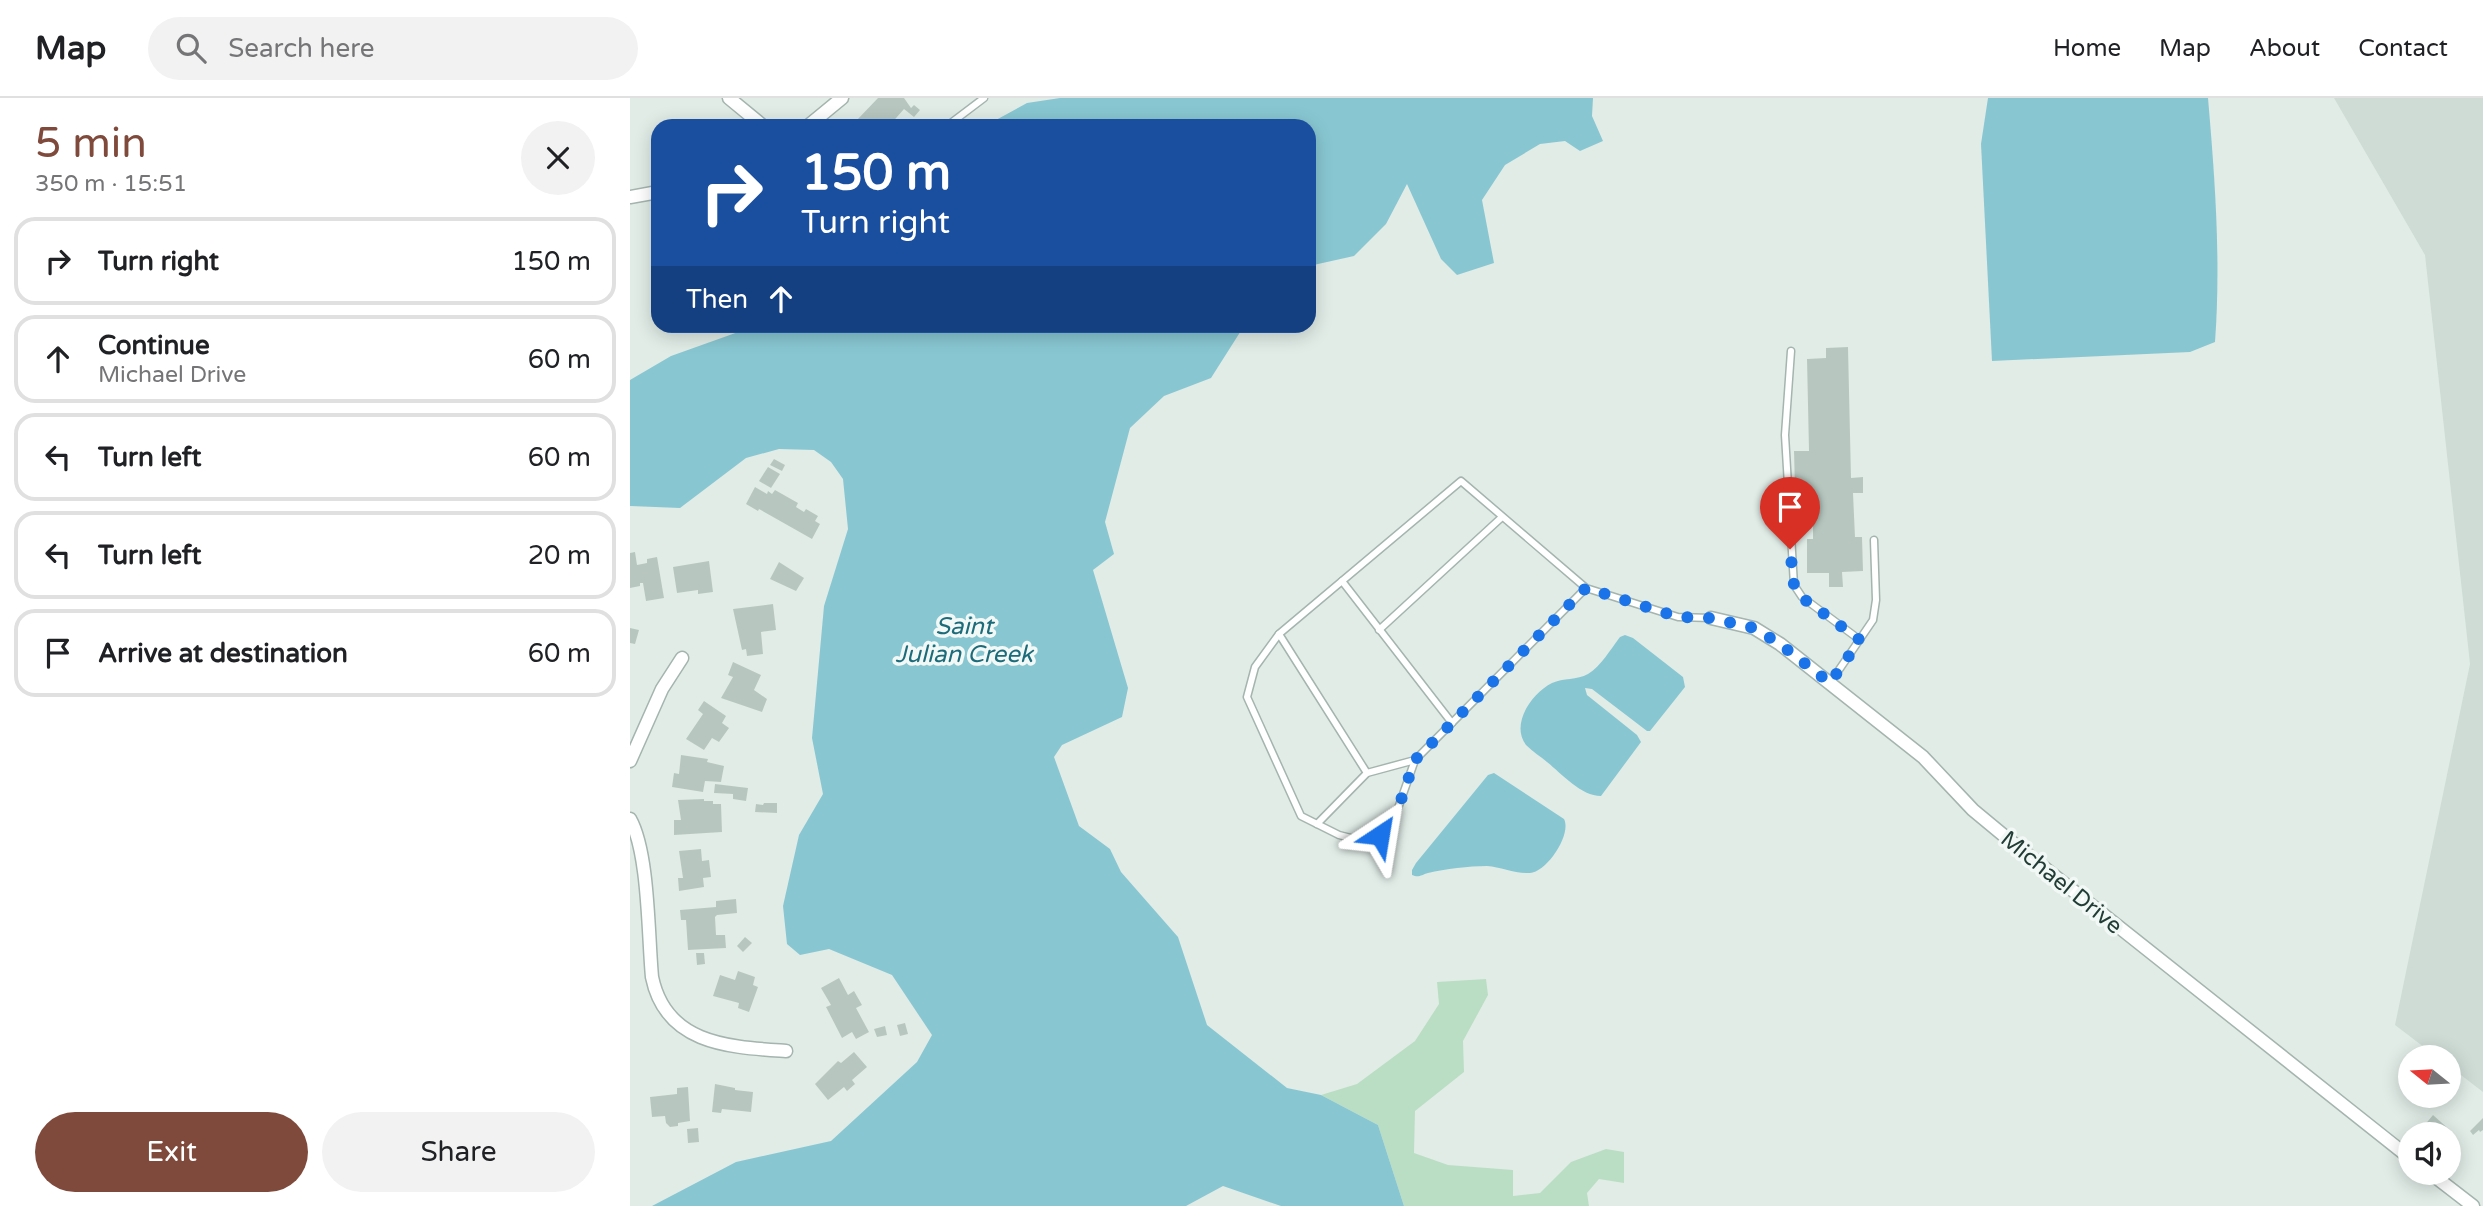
<!DOCTYPE html>
<html lang="en">
<head>
<meta charset="utf-8">
<style>
	body { margin:0; font-family:"Varela Round",sans-serif; background:#f2f2f2; color:#202124; height:100vh; display:flex; flex-direction:column; font-size:26px; white-space:nowrap }
	* { box-sizing:border-box; margin:0 }
	p { font-size:23px; color:#757577 }
	.icon { flex:none; width:38px; height:38px; fill:none; stroke:currentColor; stroke-width:2; stroke-linecap:round; stroke-linejoin:round }
	.map { position:relative; flex:1; overflow:hidden }
	.side { display:flex; flex-direction:column; background:#fff; width:630px }
	.side>* { flex:none }
	.banner { position:absolute; left:21px; top:21px; width:665px; height:214px; border-radius:21px; box-shadow:0 4px 18px #0003; background:#1a4fa0; color:#fff; overflow:hidden }
	.needle { width:46px; rotate:288deg }
	.buttons { position:absolute; left:1768px; top:947px; display:grid; gap:14px }
	.buttons a { display:grid; place-items:center; width:63px; height:63px; border-radius:50%; background:#fff; box-shadow:0 4px 18px #0003; font-size:35px }
	.pin { position:absolute; display:grid; place-items:center; width:60px; height:60px; color:#fff; margin:-72px -30px; border-radius:50% 50% 50% 0; rotate:-45deg; box-shadow:0 0 7px #0007 }
	.pin .icon { rotate:45deg }
	.me { position:absolute; width:77px; margin:-38px; rotate:33deg; stroke-linejoin:round; filter:drop-shadow(0 0 5px #0008) }
	.turn { display:flex; align-items:center; gap:24px; height:147px; padding:0 35px; font-size:32px }
	.turn .icon { width:91px; height:91px; stroke-width:2.5 }
	.turn b { display:block; font-size:49px; line-height:60px }
	.then { display:flex; align-items:center; height:66px; padding:0 35px; background:#0003; gap:14px; font-size:26px }
	.round { display:grid; place-items:center; flex:none; width:74px; height:74px; border-radius:37px; background:#f2f2f2 }
	.summary { display:flex; align-items:center; justify-content:space-between; height:119px; padding:0 35px }
	h1 { font-size:42px; font-weight:600; line-height:52px; color:#7f4a3b }
	.action { display:flex; gap:14px; margin-top:auto; padding:14px 35px }
	.action a { flex:1; height:80px; border-radius:42px; background:#7f4a3b; color:#fff; font-size:28px; font-weight:600; line-height:80px; text-align:center }
	.action a+a { background:#f2f2f2; color:#202124 }
	ul { padding:0; list-style:none }
	li { display:flex; align-items:center; gap:21px; height:88px; margin:0 14px 10px; padding:0 21px; border:4px solid #e0e0e0; border-radius:21px }
	li div { flex:1 }
	li b { display:block; font-size:26px }
	li em { font-style:normal }
	header { display:flex; align-items:center; gap:42px; box-sizing:border-box; height:98px; padding:0 35px; background:#fff; border-bottom:2px solid #e0e0e0 }
	header strong { font-size:33px }
	nav { display:flex; gap:38px; margin-inline-start:auto; font-size:24px }
	.search { width:490px; height:63px; background:#f2f2f2; display:flex; align-items:center; gap:18px; box-sizing:border-box; padding:0 24px; border-radius:38px; color:#757577; font-size:26px }
	main { display:flex; flex:1; min-height:0 }
	.map>svg:first-child { display:block }
</style>
</head>
<body>
<header>
<strong>Map</strong>
<div class="search"><svg class="icon" aria-label="search" viewBox="0 0 24 24"><circle cx="10" cy="10" r="6"/><path d="M15 15l6 6"/></svg>Search here</div>
<nav><a>Home</a><a>Map</a><a>About</a><a>Contact</a></nav>
</header>
<main>
<section class="side">
<div class="summary"><div><h1>5 min</h1><p>350 m · 15:51</p></div><a class="round"><svg class="icon" aria-label="close" viewBox="0 0 24 24"><path d="M6 6l12 12M18 6L6 18"/></svg></a></div>
<ul>
<li><svg class="icon" aria-label="right" viewBox="0 0 24 24"><path d="M7 20v-9h11M14 6l5 5-5 5"/></svg><div><b>Turn right</b></div><em>150 m</em></li>
<li><svg class="icon" aria-label="ahead" viewBox="0 0 24 24"><path d="M12 20V5M6 11l6-6 6 6"/></svg><div><b>Continue</b><p>Michael Drive</p></div><em>60 m</em></li>
<li><svg class="icon" aria-label="left" viewBox="0 0 24 24"><path d="M17 20v-9H6M10 6l-5 5 5 5"/></svg><div><b>Turn left</b></div><em>60 m</em></li>
<li><svg class="icon" aria-label="left" viewBox="0 0 24 24"><path d="M17 20v-9H6M10 6l-5 5 5 5"/></svg><div><b>Turn left</b></div><em>20 m</em></li>
<li><svg class="icon" aria-label="arrive" viewBox="0 0 24 24"><path d="M6 21V4h12l-3 4 3 4H6"/></svg><div><b>Arrive at destination</b></div><em>60 m</em></li>
</ul>
<div class="action"><a>Exit</a><a>Share</a></div>
</section>
<div class="map">
<svg width="1853" height="1108" viewBox="0 0 1853 1108">
	<rect width="100%" height="100%" fill="#e1ece7"/>
	<path fill="#cfdcd6" d="M1704 0H1853V994L1818 967V959H1807L1765 927 1840 566 1795 157Z"/>
	<path fill="#badec3" d="M856 881 858 897 833 943 834 974 785 1013 784 1055 818 1067 883 1072V1098L910 1095 941 1064 976 1051 994 1054V1085L969 1081 957 1095 959 1108H774L748 1027 691 997 727 986 785 943 809 906 807 884Z"/>
	<g fill="#88c7d2">
		<path d="M430 0H963L962 18 973 43 950 53 935 43 910 46 875 67 852 102 864 165 827 177 811 161 777 86 756 126 724 158 679 168V28H355L397 5Z"/>
		<path d="M1358 0H1578C1585 81 1591 163 1585 244L1560 254 1362 263 1351 46Z"/>
		<path d="M125 228H614L581 280 534 298 500 330 475 424 484 456 463 472 498 590 492 619 432 647 424 659 449 728 480 751 491 774 548 839 577 927 657 990 691 997 748 1027 774 1108H651L593 1088 556 1108H22L106 1064 201 1043 287 964 302 937 262 877 199 851 170 857 157 846 153 808 169 737 193 696 182 640 194 508 218 431 213 381 201 364 184 352 149 351 116 360 50 410 0 408V282L41 258Z"/>
		<path d="M995 537 1003 540 1053 579 1055 589 1020 633H1017L962 591 955 590 957 597 1007 637 1011 644 971 698C951 698 932 676 917 664 911 659 902 653 896 647 880 626 902 595 922 585 933 580 947 582 958 576 971 568 980 552 990 539Z"/>
		<path d="M864 675 934 721C942 736 917 774 900 775 886 776 871 769 857 768 839 768 815 771 798 775 791 777 789 780 782 777V772L786 765 858 677Z"/>
	</g>
	<g fill="#b7c7c0">
		<path d="M248 0H274L281 10 284 7 290 12 284 19 274 11 259 28H225L229 23 227 22Z"/>
		<path d="M1218 249 1221 380 1233 379V395H1223L1225 439H1232L1233 473 1212 474 1213 489H1199V475H1177V441H1183V428H1166L1164 353H1179L1177 261 1196 260V250Z"/>
		<path d="M144 361 155 367 152 373 140 367Z"/>
		<path d="M138 369 150 376 141 390 129 383Z"/>
		<path d="M125 389 137 396 138 393 142 396 145 392 168 405 166 409 174 414 176 411 188 418 185 423 190 426 182 441 129 411 128 413 116 406Z"/>
		<path d="M5 454 7 467 17 465V461L27 459 34 500 16 503 13 485H10V488L0 490V455Z"/>
		<path d="M79 463 83 494 68 496V492L47 495 43 469Z"/>
		<path d="M149 464 174 480 166 493 140 481Z"/>
		<path d="M143 506 146 532 131 534 133 556 117 558 116 551 112 552 103 511Z"/>
		<path d="M0 530 9 532 5 546 0 545Z"/>
		<path d="M103 564 131 577 124 592 137 601 132 614 91 600 103 579 98 577Z"/>
		<path d="M74 603 96 618 92 625 99 630 89 644 82 640 74 652 56 641 73 616 68 612Z"/>
		<path d="M51 657 78 661 77 664 94 668 91 684 75 683 73 694 42 689 44 675 49 676Z"/>
		<path d="M85 686 118 690 116 703 103 701V696L84 695Z"/>
		<path d="M74 701V703H83V706H91L92 734 44 737V722H51L48 702Z"/>
		<path d="M134 705H147V715L125 714 126 706 133 707Z"/>
		<path d="M71 751 72 763 79 762 81 779 73 780 74 789 49 793 48 780H53L49 753Z"/>
		<path d="M106 801 107 815 87 817 85 819 86 837H95L96 850 58 852 56 822H51L50 812 86 809V803Z"/>
		<path d="M115 839 122 845 113 854 107 848Z"/>
		<path d="M66 855H74L75 866 67 867Z"/>
		<path d="M108 873 125 879 123 887 128 889 119 914 108 910 109 905 83 898 90 877 105 882Z"/>
		<path d="M209 880 218 897 224 893 232 907 226 910 239 934 226 941 222 934 212 940 196 909 201 907 191 890Z"/>
		<path d="M275 925 278 936 270 938 267 927Z"/>
		<path d="M255 928 257 937 247 939 244 931Z"/>
		<path d="M224 954 237 969 222 982 225 986 217 993 214 989 198 1002 185 986 208 963 211 965Z"/>
		<path d="M85 986 105 990V992L123 994 121 1014 92 1011 91 1015 82 1014Z"/>
		<path d="M58 989 60 1023 48 1025V1028L40 1029 36 1025 35 1018 22 1019 20 999 47 996V990Z"/>
		<path d="M1803 1017 1821 1033 1818 1036H1798L1800 1034 1793 1029Z"/>
		<path d="M1853 1020V1032L1850 1034 1849 1032 1843 1037 1840 1033Z"/>
		<path d="M68 1030 69 1044 58 1045 57 1031Z"/>
	</g>
	<g fill="none" stroke-linecap="round" stroke-linejoin="round">
		<g stroke="#a4b4ae" stroke-width="9">
			<g id="lane">
				<path d="M317 28 354 0"/>
				<path d="M1161 253 1155 337 1164 487 1172 499 1230 542"/>
				<path d="M712 483 822 625"/>
				<path d="M956 490 831 383 649 536 625 569 617 599 671 718 709 737 729 742 750 737 766 716 785 662 956 490 1048 519 1081 520"/>
				<path d="M749 532 872 419"/>
				<path d="M649 536 737 675"/>
				<path d="M1200 585 1243 522 1246 502 1244 442"/>
				<path d="M687 726 737 675 785 662"/>
			</g>
		</g>
		<g stroke="#a4b4ae" stroke-width="15">
			<g id="street">
				<path d="M99 0 133 28"/>
				<path d="M178 28 212 0"/>
				<path d="M0 99 28 94"/>
				<path d="M1081 520 1124 530 1150 546 1293 659 1343 712 1378 741 1780 1060"/>
				<path d="M0 663 32 591 52 560"/>
				<path d="M0 721C19 755 18 837 22 879 36 947 100 949 156 953"/>
				<path d="M1799 1074 1843 1108"/>
			</g>
		</g>
		<use href="#lane" stroke="#fff" stroke-width="6"/>
		<use href="#street" stroke="#fff" stroke-width="12"/>
	</g>
	<g fill="none" stroke-linecap="round" stroke-linejoin="round">
		<path stroke="#1a73e8" stroke-width="12" stroke-dasharray="0 21.6" d="M750 737 766 716 785 662 956 490 1048 519 1081 520 1124 530 1150 546 1200 585 1230 542 1171 499 1164 487 1160 451"/>
	</g>
	<g text-anchor="middle" stroke-width="7" stroke-linejoin="round" paint-order="stroke">
		<g font-size="23" fill="#213d35" stroke="#f2f8f5">
			<text transform="translate(1432 784) rotate(39)" y="8">Michael Drive</text>
		</g>
		<g font-size="24" font-style="italic" fill="#1b6b7a" stroke="#f2f8f5">
			<text x="334" y="536">Saint<tspan x="334" dy="28">Julian Creek</tspan></text>
		</g>
	</g>
</svg>
<div class="buttons">
<a><svg class="needle" viewBox="-14 -14 28 28"><path d="M0-13l5 13h-10z" fill="#e53935"/><path d="M0 13l5-13h-10z" fill="#757577"/></svg></a>
<a><svg class="icon" aria-label="sound" viewBox="0 0 24 24"><path d="M4 9h4l5-4v14l-5-4H4zM17 9q2 3 0 6"/></svg></a>
</div>
<div class="pin" style="left:1160px;top:451px;background:#d93025"><svg class="icon" aria-label="arrive" viewBox="0 0 24 24"><path d="M6 21V4h12l-3 4 3 4H6"/></svg></div>
<svg class="me" style="left:750px;top:737px" viewBox="-20 -20 40 40"><path d="M0-17L14 15 0 8-14 15z" fill="#1a73e8" stroke="#fff" stroke-width="4"/></svg>
<div class="banner">
<div class="turn"><svg class="icon" aria-label="right" viewBox="0 0 24 24"><path d="M7 20v-9h11M14 6l5 5-5 5"/></svg><div><b>150 m</b>Turn right</div></div>
<div class="then">Then<svg class="icon" aria-label="ahead" viewBox="0 0 24 24"><path d="M12 20V5M6 11l6-6 6 6"/></svg></div>
</div>
</div>
</main>
</body>
</html>
